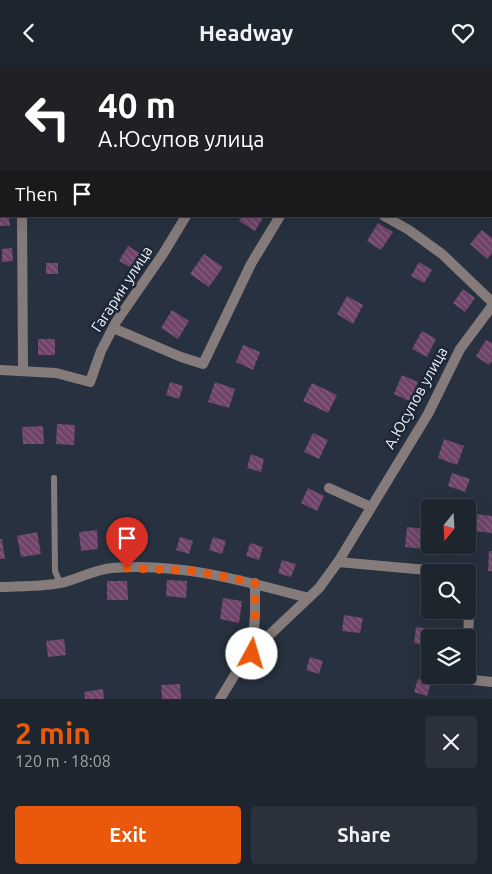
<!DOCTYPE html>
<html lang="en">
<head>
<meta charset="utf-8">
<style>
	body { margin:0; font-family:Ubuntu,sans-serif; background:#2a313b; color:#f1f3f6; height:100vh; display:flex; flex-direction:column; font-size:19px; white-space:nowrap }
	* { box-sizing:border-box; margin:0 }
	p { font-size:16px; color:#a0a5aa }
	.icon { flex:none; width:28px; height:28px; fill:none; stroke:currentColor; stroke-width:2; stroke-linecap:round; stroke-linejoin:round }
	.map { position:relative; height:634px; overflow:hidden }
	.side { display:flex; flex-direction:column; background:#1d252f; flex:1 }
	.side>* { flex:none }
	.hud { position:absolute; left:0px; top:0px; width:492px; height:152px; box-shadow:0 5px 20px #0002,0 0 0 1px #3b424b; background:#202124; color:#fff; overflow:hidden }
	.needle { width:32px; rotate:198deg }
	.fabs { position:absolute; left:421px; top:434px; display:grid; gap:10px }
	.fabs a { display:grid; place-items:center; width:55px; height:55px; border-radius:5px; background:#1d252f; box-shadow:0 5px 20px #0002,0 0 0 1px #3b424b; font-size:25px }
	.pin { position:absolute; display:grid; place-items:center; width:42px; height:42px; color:#fff; margin:-51px -21px; border-radius:50% 50% 50% 0; rotate:-45deg; box-shadow:0 0 5px #0007 }
	.pin .icon { rotate:45deg }
	.me { position:absolute; width:55px; margin:-28px; rotate:6deg; stroke-linejoin:round; filter:drop-shadow(0 0 4px #0008) }
	.turn { display:flex; align-items:center; gap:18px; height:105px; padding:0 15px; font-size:22px }
	.turn .icon { width:65px; height:65px; stroke-width:2.5 }
	.turn b { display:block; font-size:35px; line-height:42px }
	.then { display:flex; align-items:center; height:48px; padding:0 15px; background:#0003; gap:10px; font-size:19px }
	.round { display:grid; place-items:center; flex:none; width:52px; height:52px; border-radius:5px; background:#2a313b }
	.head { display:flex; align-items:center; justify-content:space-between; height:85px; padding:0 15px }
	h1 { font-size:30px; font-weight:600; line-height:38px; color:#ea580c }
	.primary-button { display:flex; gap:10px; margin-top:auto; padding:10px 15px }
	.primary-button a { flex:1; height:58px; border-radius:5px; background:#ea580c; color:#fff; font-size:20px; font-weight:600; line-height:58px; text-align:center }
	.primary-button a+a { background:#2a313b; color:#f1f3f6 }
	header { display:flex; justify-content:space-between; align-items:center; height:65px; padding:0 15px; background:#1d252f; font-size:22px; font-weight:600 }
	.map>svg:first-child { display:block }
</style>
</head>
<body>
<header><svg class="icon" aria-label="back" viewBox="0 0 24 24"><path d="M15 5l-7 7 7 7"/></svg>Headway<svg class="icon" aria-label="heart" viewBox="0 0 24 24"><path d="M12 20l-8-8c-3-5 5-10 8-4 3-6 11-1 8 4z"/></svg></header>
<div class="map">
<svg width="492" height="634" viewBox="0 0 492 634">
	<defs>
		<pattern id="building-back-hatch" width="6" height="6" patternUnits="userSpaceOnUse" patternTransform="scale(1.25)"><rect width="6" height="6" fill="#6f436a"/><path d="M-1 5l2 2M0 0l6 6M5-1l2 2" fill="none" stroke="#845f80"/></pattern>
	</defs>
	<rect width="100%" height="100%" fill="#27313f"/>
	<g fill="url(#building-back-hatch)">
		<path d="M0 151H9L10 161H0Z"/>
		<path d="M242 151H264L255 166 239 156Z"/>
		<path d="M378 158 393 167 381 185 367 176Z"/>
		<path d="M482 165 492 173V188L487 194 470 179Z"/>
		<path d="M128 181 141 189 132 203 119 196Z"/>
		<path d="M12 183 13 196 2 197V184Z"/>
		<path d="M204 189 223 202 209 222 190 209Z"/>
		<path d="M419 197 432 205 424 218 411 211Z"/>
		<rect x="46" y="198" width="12" height="11"/>
		<path d="M463 224 475 233 465 247 453 238Z"/>
		<path d="M347 231 363 240 353 259 337 249Z"/>
		<path d="M172 245 189 256 178 274 161 263Z"/>
		<path d="M422 266 436 274 427 292 412 284Z"/>
		<rect x="38" y="274" width="17" height="16"/>
		<path d="M486 275 492 278V296L489 300 476 291Z"/>
		<path d="M243 280 260 287 253 305 236 297Z"/>
		<path d="M402 310 418 317 409 336 394 329Z"/>
		<path d="M170 317 183 321 179 334 166 330Z"/>
		<path d="M215 317 235 324 229 343 208 337Z"/>
		<path d="M312 318 337 330 328 348 303 336Z"/>
		<path d="M57 359 75 360 74 380 56 379Z"/>
		<path d="M43 361 44 379H23L22 362Z"/>
		<path d="M313 368 328 375 319 394 304 387Z"/>
		<path d="M444 374 464 381 457 400 438 393Z"/>
		<path d="M251 389 264 394 261 407 247 403Z"/>
		<path d="M452 408 470 414 465 427 448 421Z"/>
		<path d="M308 423 324 431 317 446 301 438Z"/>
		<path d="M475 449 492 451V468L473 466Z"/>
		<path d="M407 462 425 464 424 484 405 482Z"/>
		<path d="M97 465 98 484 81 486 79 467Z"/>
		<path d="M37 467 41 489 21 492 17 471Z"/>
		<path d="M180 472 193 476 189 489 176 485Z"/>
		<path d="M213 472 226 476 222 489 209 485Z"/>
		<path d="M0 474H2L5 494H0Z"/>
		<path d="M250 478 263 482 259 495 246 491Z"/>
		<path d="M489 486H492V506H488Z"/>
		<path d="M282 495 296 499 291 512 278 508Z"/>
		<path d="M167 515 187 516 186 533 166 531Z"/>
		<path d="M107 516H127L128 535H107Z"/>
		<path d="M223 533 242 536 239 558 220 554Z"/>
		<path d="M344 550 363 553 360 568 342 566Z"/>
		<path d="M416 562 437 565 436 572H430V581L414 578Z"/>
		<path d="M64 574 66 590 48 592 46 576Z"/>
		<path d="M310 592 323 596 319 609 306 605Z"/>
		<path d="M418 614 431 618 427 631 414 627Z"/>
		<path d="M180 619 181 634H162L161 620Z"/>
		<path d="M103 624 104 634H85L84 627Z"/>
	</g>
	<g fill="none" stroke-linecap="round" stroke-linejoin="round">
		<path stroke="#867b7b" stroke-width="6" d="M54 413 55 506 60 518"/>
		<g stroke="#867b7b" stroke-width="10">
			<path d="M16 1V0"/>
			<path d="M93 1V0"/>
			<path d="M295 1 296 0"/>
			<path d="M417 1 418 0"/>
			<path d="M22 151 23 305"/>
			<path d="M384 151 409 165 442 189 492 237"/>
			<path d="M113 263 181 292 203 299 251 199 280 151"/>
			<path d="M0 305 56 308 90 317 101 286 116 257 163 189 186 151"/>
			<path d="M329 423 371 442"/>
			<path d="M338 497 460 508"/>
			<path d="M468 512 470 522 468 574"/>
			<path d="M0 522C19 521 47 522 65 517 80 513 97 504 112 503 179 497 245 516 308 533"/>
			<path d="M252 589 255 550V518"/>
			<path d="M464 614 492 617"/>
			<path d="M220 634 239 603 262 577 319 523 338 497 428 349 460 284 492 241"/>
		</g>
	</g>
	<g fill="none" stroke-linecap="round" stroke-linejoin="round">
		<path stroke="#ea580c" stroke-width="9" stroke-dasharray="0 16.2" d="M127 503 196 506 255 518V550L252 589"/>
	</g>
	<g text-anchor="middle" stroke-width="5" stroke-linejoin="round" paint-order="stroke">
		<g font-size="15" fill="#eff5ff" stroke="#1e2735">
			<text transform="translate(122 224) rotate(-57)" y="5">Гагарин улица</text>
			<text transform="translate(416 333) rotate(-61)" y="5">А.Юсупов улица</text>
		</g>
	</g>
</svg>
<div class="fabs">
<a><svg class="needle" viewBox="-14 -14 28 28"><path d="M0-13l5 13h-10z" fill="#e53935"/><path d="M0 13l5-13h-10z" fill="#a0a5aa"/></svg></a>
<a><svg class="icon" aria-label="search" viewBox="0 0 24 24"><circle cx="10" cy="10" r="6"/><path d="M15 15l6 6"/></svg></a>
<a><svg class="icon" aria-label="layers" viewBox="0 0 24 24"><path d="M12 4l9 5-9 5-9-5zM3 14l9 5 9-5"/></svg></a>
</div>
<div class="pin" style="left:127px;top:503px;background:#d93025"><svg class="icon" aria-label="arrive" viewBox="0 0 24 24"><path d="M6 21V4h12l-3 4 3 4H6"/></svg></div>
<svg class="me" style="left:252px;top:589px" viewBox="-20 -20 40 40"><circle r="19" fill="#fff"/><path d="M0-13L10 11 0 6-10 11z" fill="#ea580c"/></svg>
<div class="hud">
<div class="turn"><svg class="icon" aria-label="left" viewBox="0 0 24 24"><path d="M17 20v-9H6M10 6l-5 5 5 5"/></svg><div><b>40 m</b>А.Юсупов улица</div></div>
<div class="then">Then<svg class="icon" aria-label="arrive" viewBox="0 0 24 24"><path d="M6 21V4h12l-3 4 3 4H6"/></svg></div>
</div>
</div>
<section class="side">
<div class="head"><div><h1>2 min</h1><p>120 m · 18:08</p></div><a class="round"><svg class="icon" aria-label="close" viewBox="0 0 24 24"><path d="M6 6l12 12M18 6L6 18"/></svg></a></div>
<div class="primary-button"><a>Exit</a><a>Share</a></div>
</section>
</body>
</html>
